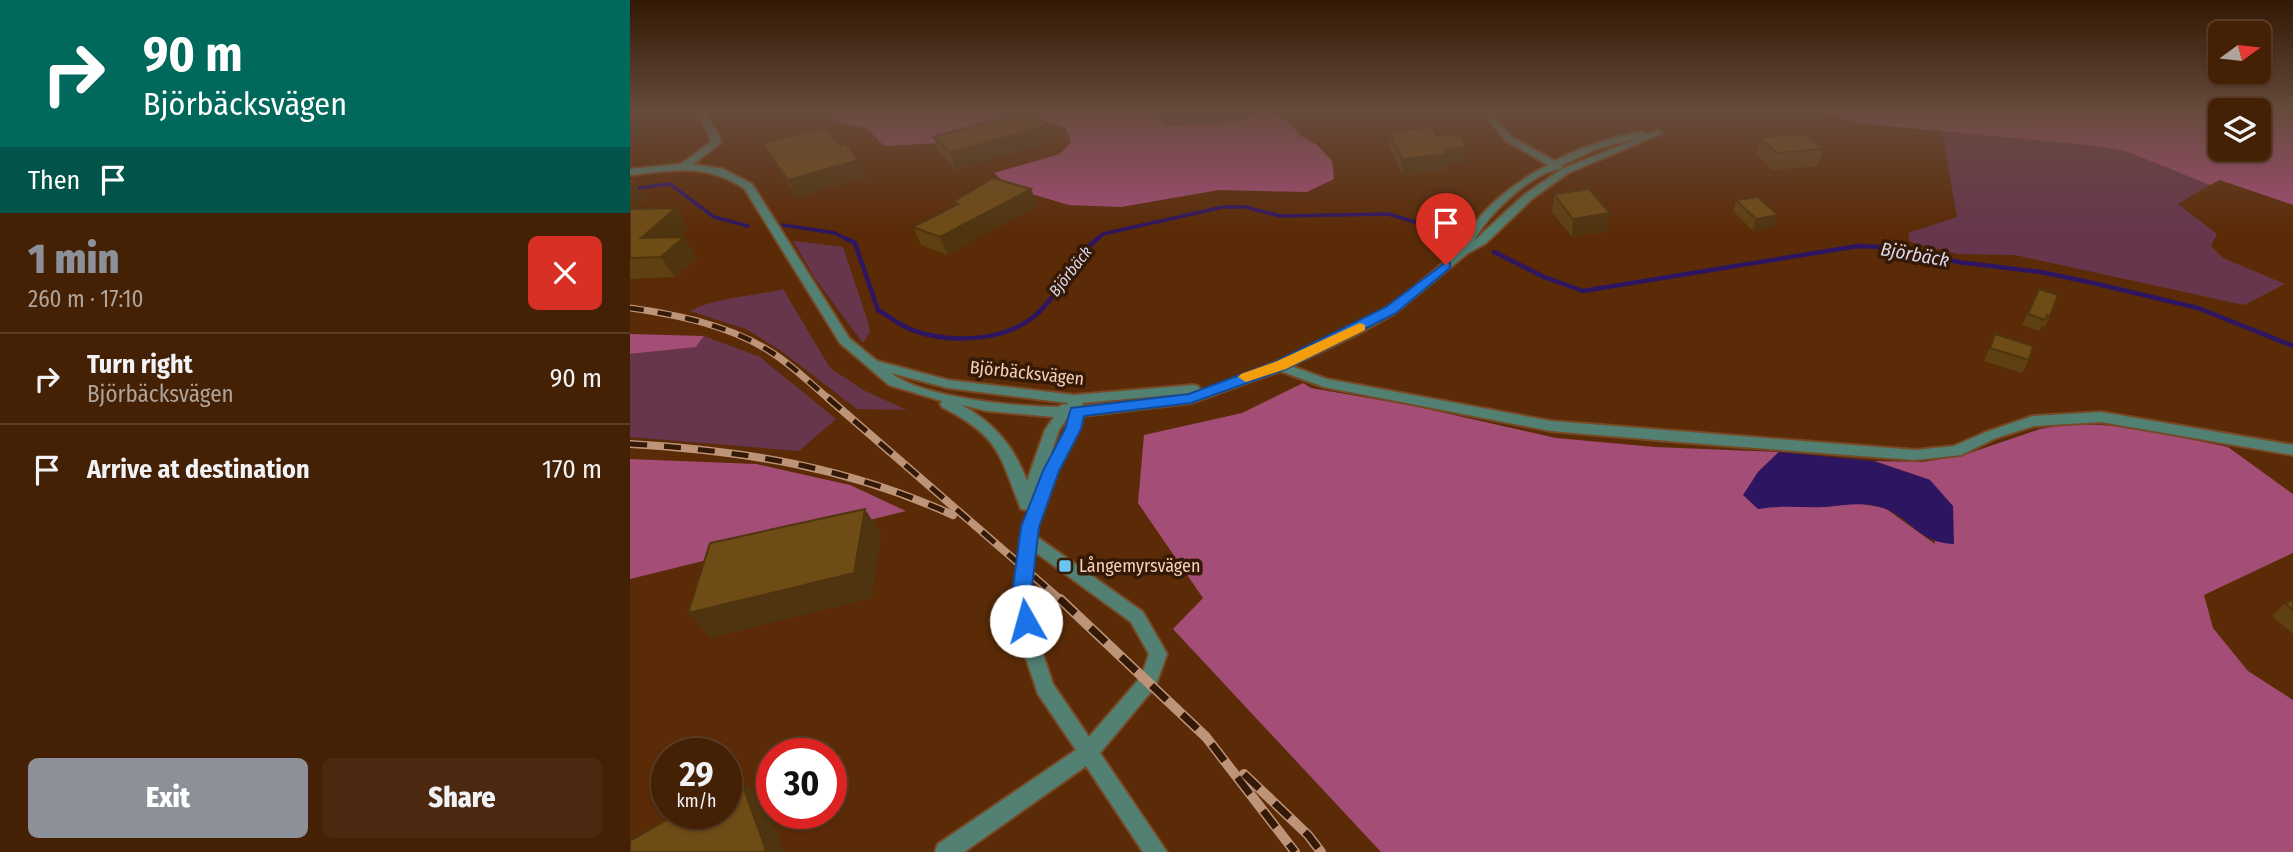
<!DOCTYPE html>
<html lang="en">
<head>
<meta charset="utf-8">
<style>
	body { margin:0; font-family:"Fira Sans Condensed",sans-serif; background:#4b280f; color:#f1f3f6; height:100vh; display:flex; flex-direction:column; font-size:26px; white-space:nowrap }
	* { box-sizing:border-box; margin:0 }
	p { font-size:23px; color:#afa39a }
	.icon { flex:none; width:38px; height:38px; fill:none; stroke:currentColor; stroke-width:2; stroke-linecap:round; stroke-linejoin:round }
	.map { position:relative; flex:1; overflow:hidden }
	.sheet { display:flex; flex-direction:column; background:#442005; width:630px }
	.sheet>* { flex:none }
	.top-card { background:#00695c; color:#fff; overflow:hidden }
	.needle { width:46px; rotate:75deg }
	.controls { position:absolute; left:1578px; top:21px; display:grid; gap:14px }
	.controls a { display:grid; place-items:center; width:63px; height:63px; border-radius:10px; background:#442005; box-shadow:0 2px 5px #0004,0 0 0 2px #5c3e27; font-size:35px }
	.speed { position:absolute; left:21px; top:738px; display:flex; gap:14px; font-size:35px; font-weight:700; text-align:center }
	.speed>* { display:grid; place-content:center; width:91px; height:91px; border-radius:50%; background:#442005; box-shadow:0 2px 5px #0004,0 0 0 2px #5c3e27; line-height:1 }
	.speed small { font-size:18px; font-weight:400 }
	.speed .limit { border:10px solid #d22; background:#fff; color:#111 }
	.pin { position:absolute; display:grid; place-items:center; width:60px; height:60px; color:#fff; margin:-72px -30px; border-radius:50% 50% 50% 0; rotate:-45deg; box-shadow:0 0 7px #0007 }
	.pin .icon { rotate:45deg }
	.me { position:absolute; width:77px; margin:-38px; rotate:353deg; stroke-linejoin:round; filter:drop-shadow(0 0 5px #0008) }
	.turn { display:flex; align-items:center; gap:24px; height:147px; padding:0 28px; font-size:32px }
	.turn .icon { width:91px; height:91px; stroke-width:2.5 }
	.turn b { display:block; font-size:49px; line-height:60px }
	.then { display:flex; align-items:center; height:66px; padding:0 28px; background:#0003; gap:14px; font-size:26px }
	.round { display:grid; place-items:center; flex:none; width:74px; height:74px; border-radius:10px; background:#4b280f }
	.summary { display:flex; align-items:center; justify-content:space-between; height:119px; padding:0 28px }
	h1 { font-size:42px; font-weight:800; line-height:52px; color:#8c9099 }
	.cta { display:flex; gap:14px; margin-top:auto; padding:14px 28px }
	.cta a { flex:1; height:80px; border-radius:10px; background:#8c9099; color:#fff; font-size:28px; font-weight:800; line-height:80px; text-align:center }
	.cta a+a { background:#4b280f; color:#f1f3f6 }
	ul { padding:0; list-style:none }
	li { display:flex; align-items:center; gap:21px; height:91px; padding:0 28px; border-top:2px solid #5c3e27 }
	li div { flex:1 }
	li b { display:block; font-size:26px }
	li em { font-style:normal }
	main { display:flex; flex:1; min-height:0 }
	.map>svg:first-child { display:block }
</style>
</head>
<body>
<main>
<section class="sheet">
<div class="top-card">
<div class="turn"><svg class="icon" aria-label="right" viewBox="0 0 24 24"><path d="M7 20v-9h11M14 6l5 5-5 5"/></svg><div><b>90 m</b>Björbäcksvägen</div></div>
<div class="then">Then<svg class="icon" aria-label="arrive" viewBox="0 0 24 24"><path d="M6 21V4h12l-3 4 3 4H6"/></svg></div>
</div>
<div class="summary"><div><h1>1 min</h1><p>260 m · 17:10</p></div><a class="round" style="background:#d93025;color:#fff"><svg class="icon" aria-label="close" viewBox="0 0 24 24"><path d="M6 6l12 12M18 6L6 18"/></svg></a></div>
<ul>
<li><svg class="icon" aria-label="right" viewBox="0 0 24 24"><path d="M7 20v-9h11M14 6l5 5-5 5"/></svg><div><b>Turn right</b><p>Björbäcksvägen</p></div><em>90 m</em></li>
<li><svg class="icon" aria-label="arrive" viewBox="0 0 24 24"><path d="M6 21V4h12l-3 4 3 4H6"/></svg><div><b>Arrive at destination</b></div><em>170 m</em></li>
</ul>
<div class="cta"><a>Exit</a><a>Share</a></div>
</section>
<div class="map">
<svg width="1663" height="852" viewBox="0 0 1663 852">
	<rect width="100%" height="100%" fill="#5b2b07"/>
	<g fill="#67364d">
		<path d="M519 111H634L609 121 537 126Z"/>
		<path d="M1312 131 1466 146 1498 152 1580 185 1548 204 1587 234 1581 246 1593 258 1655 284 1614 305 1385 255 1328 254 1280 242 1278 233 1327 217Z"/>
		<path d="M163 241 213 247 238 322 240 332 233 343 186 280Z"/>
		<path d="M153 289 200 368 235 391 277 410 227 409 150 350 116 329 60 311C89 296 122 297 153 289Z"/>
		<path d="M74 336 130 357 206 419 169 451 0 437V354L66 347Z"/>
	</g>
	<g fill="#a44d77">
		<path d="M202 111H519L537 126 609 121 634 111 656 119 670 135 687 145 702 161 704 179 677 192 589 190 491 207 439 205 381 188 364 173 430 154 441 142 436 128 414 120 328 142 254 146 238 129 201 120Z"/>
		<path d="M1189 111H1591V149H1629V111H1663V205L1590 180 1580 185 1498 152 1466 146 1227 123Z"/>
		<path d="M0 334 74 336 66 347 0 354Z"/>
		<path d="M673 383 681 388 784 406 926 438 1025 447 1149 452 1128 472V509L1152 505 1194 507 1227 503 1255 508 1305 544 1300 480 1244 461 1293 462 1331 456 1410 429 1440 424 1473 425 1510 429 1598 447 1663 494V553L1574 595 1583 628 1618 671 1663 700V852H751L543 629 573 598 508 503 514 435 612 413Z"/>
		<path d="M0 459 126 464 220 485 276 511 0 579Z"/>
	</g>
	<path fill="#2e1561" d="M1149 452 1244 461 1300 480 1323 506 1324 544C1288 543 1282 518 1253 508 1232 501 1214 506 1193 507 1171 508 1150 505 1128 509L1113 495 1128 472Z"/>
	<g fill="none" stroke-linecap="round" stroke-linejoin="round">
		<g stroke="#2e1561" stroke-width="3.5">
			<path d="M0 189 40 184 84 217 118 226"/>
			<path d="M153 225 205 233 218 240"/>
			<path d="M466 240 473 234 593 207H615L650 216 758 214 830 235"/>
		</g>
		<g stroke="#2e1561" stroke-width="4.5">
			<path d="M215 238 225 243 248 310C260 317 272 327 285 331 323 344 378 341 408 313 432 291 444 259 468 238"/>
			<path d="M864 252 914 277 953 291 1228 246 1272 248 1328 262 1411 272 1463 283 1568 308 1663 346"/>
		</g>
		<g stroke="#774927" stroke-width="4">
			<path id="street" d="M65 111H73L89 134 91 143 63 164 93 169 122 184 219 338 247 361 318 380 444 395 563 385 568 386 570 389 568 392C632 368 696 345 754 309 779 293 804 271 826 252 834 245 836 233 843 225 863 200 889 180 918 165L876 141 852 111H860L882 137 925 161C953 146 982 137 1013 131L1017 134 1028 130 1033 133 938 173 903 198 856 243 838 253 765 313 728 334 661 366 697 379 921 421 1285 450 1324 446 1356 432 1403 416 1471 412 1663 445V455L1471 422 1404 426 1366 438 1331 455 1285 460 1086 445 921 431 694 387 650 371 561 403 453 416 450 429 428 471 408 527 407 537 513 612 537 654 525 687 470 753 537 852H513L456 766 334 852H305L308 844 446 750 408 694 392 646 383 595 392 527 399 510 391 509C369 453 370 437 312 407L310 404 312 401 259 385 210 343 114 188C75 163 44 170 0 175V169L51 164 81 142 79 134ZM1009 138 932 169 895 194 844 241C857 215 903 171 931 169L932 165 967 149ZM261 373 318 388 438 403V404L431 405 429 407C389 407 292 398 261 373ZM564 393 559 395 453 407 452 403ZM331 405 358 411 424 417 415 430 397 481C384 447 364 422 331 405ZM438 417 436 429 418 463 429 430ZM405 552 501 622 519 654 511 677 459 737 423 684 410 646 399 595Z"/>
		</g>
		<use href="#street" fill="#528072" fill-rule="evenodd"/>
		<g stroke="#be9479" stroke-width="7">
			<path id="rail-far2" d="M0 308C48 315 99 325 141 352 162 365 181 384 200 400"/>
		</g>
		<g stroke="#be9479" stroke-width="8">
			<g id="rail-far1">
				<path d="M198 398 432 601"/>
				<path d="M0 444C116 451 217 467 323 515"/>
			</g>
		</g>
		<g stroke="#be9479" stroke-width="10">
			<g id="rail">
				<path d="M430 599 576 737 665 852"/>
				<path d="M614 774 678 835 691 852"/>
			</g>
		</g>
		<use href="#rail-far2" stroke="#351907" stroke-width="4.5" stroke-dasharray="14" stroke-linecap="butt"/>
		<use href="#rail-far1" stroke="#351907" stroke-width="5" stroke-dasharray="17" stroke-linecap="butt"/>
		<use href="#rail" stroke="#351907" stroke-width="7" stroke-dasharray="21" stroke-linecap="butt"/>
	</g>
	<g fill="#5f4012">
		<path d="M759 132 807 136 837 147V162L817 164V170L773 175 760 148Z"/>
		<path d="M303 137 422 141 326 170 309 153Z"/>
		<path d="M1130 138 1193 149 1188 166 1142 170 1127 154Z"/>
		<path d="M133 143 210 145 237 177 167 197 142 159Z"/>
		<path d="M0 181H3L15 200 5 209 46 208 58 228 48 237H54L67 257 45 277 0 279Z"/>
		<path d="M401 189 407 206 317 255 291 245 283 227 324 206 323 202Z"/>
		<path d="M924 194 978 231 942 237 922 212Z"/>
		<path d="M1106 200 1148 215 1145 227 1123 231 1103 211Z"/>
		<path d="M1409 289 1420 316 1415 327 1412 326 1409 331 1392 325Z"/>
		<path d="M1365 334 1399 360 1392 373 1354 361Z"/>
		<path d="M1663 600V634L1642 616 1655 603Z"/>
	</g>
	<g fill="#4e340f">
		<path d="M0 111H2L17 140 0 144Z"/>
		<path d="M983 111H1030L982 116Z"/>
		<path d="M417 125 422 141 326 170 320 153Z"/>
		<path d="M837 147V162L817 164V170L773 175 772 159 814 149Z"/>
		<path d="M229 160 237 177 167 197 158 180Z"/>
		<path d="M3 181 15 200 0 213V183Z"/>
		<path d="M401 189 407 206 317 255 310 237Z"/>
		<path d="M46 208 58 228 25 258 11 238Z"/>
		<path d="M980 213 978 231 942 237 943 219Z"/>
		<path d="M1148 215 1145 227 1123 231 1126 219Z"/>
		<path d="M54 237 67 257 45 277 31 257Z"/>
		<path d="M235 509 251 534 242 598 81 638 58 613Z"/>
		<path d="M110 778 135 801 154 852H133Z"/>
	</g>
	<g fill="#6f4b15" stroke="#4e340f" stroke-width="2">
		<path d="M396 111H399L417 125 320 153 303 137Z"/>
		<path d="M0 112 4 120 0 121Z"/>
		<path d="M195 127 210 145 215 143 229 160 158 180 133 143Z"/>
		<path d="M802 127 807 136 829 133 837 147 814 149 817 154 772 159 759 132Z"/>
		<path d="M1175 133 1193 149 1147 153 1130 138Z"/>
		<path d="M363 178 401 189 310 237 283 227 328 204 323 202Z"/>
		<path d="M959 189 980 213 943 219 924 194Z"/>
		<path d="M1128 197 1148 215 1126 219 1106 200Z"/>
		<path d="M46 208 11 238 54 237 31 257 0 258V209Z"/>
		<path d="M1409 289 1428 295 1420 316 1417 315 1415 320 1398 314Z"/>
		<path d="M1365 334 1403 346 1399 360 1360 348Z"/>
		<path d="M235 509 224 573 58 613 80 543Z"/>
		<path d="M1663 600V610L1655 603Z"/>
		<path d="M110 778 136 850 133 852H0V841L47 814H96V785Z"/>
	</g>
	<linearGradient id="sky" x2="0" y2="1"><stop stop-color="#321804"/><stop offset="0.48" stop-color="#664a3c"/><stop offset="1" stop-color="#664a3c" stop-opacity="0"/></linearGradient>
	<rect width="1663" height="230" fill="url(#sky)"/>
	<path fill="#1a73e8" stroke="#114b97" stroke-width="2" d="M816 262 820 263V268L766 313 656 369 561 403 454 416 451 429 429 471 409 527 401 595 406 621 403 626 396 629 389 626 382 595 391 527 413 471 435 429 441 408 559 394 645 362 756 307Z"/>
	<path fill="#f59e0b" d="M730 323 735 325V330L656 369 616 382 608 377 611 374 645 362Z"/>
	<rect fill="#69c4f1" stroke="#351907" stroke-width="2.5" x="428" y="559" width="14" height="14" rx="3.5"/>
	<g text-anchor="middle" stroke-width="7" stroke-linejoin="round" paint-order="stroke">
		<g font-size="16" font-style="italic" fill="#d9d6ed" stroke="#351907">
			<text transform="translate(440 271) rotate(-52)" y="6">Björbäck</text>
		</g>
		<g font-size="18" fill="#f6d0ba" stroke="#351907">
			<text transform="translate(397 373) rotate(6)" y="6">Björbäcksvägen</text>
		</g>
		<g font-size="18" fill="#f6d0ba" stroke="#351907" text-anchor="start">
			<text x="449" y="572">Långemyrsvägen</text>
		</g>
		<g font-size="19" font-style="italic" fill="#d9d6ed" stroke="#351907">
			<text transform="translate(1285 254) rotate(10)" y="7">Björbäck</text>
		</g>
	</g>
</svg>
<div class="controls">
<a><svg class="needle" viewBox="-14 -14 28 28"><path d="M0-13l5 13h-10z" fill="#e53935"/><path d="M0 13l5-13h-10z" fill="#afa39a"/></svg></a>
<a><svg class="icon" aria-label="layers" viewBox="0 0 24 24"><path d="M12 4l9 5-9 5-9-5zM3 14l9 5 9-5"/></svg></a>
</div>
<div class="speed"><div>29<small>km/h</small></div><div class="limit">30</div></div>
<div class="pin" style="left:816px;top:265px;background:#d93025"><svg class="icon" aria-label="arrive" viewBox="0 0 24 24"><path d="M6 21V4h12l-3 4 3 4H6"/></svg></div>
<svg class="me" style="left:396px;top:621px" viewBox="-20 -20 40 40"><circle r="19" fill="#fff"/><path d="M0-13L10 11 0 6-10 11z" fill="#1a73e8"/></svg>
</div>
</main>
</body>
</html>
